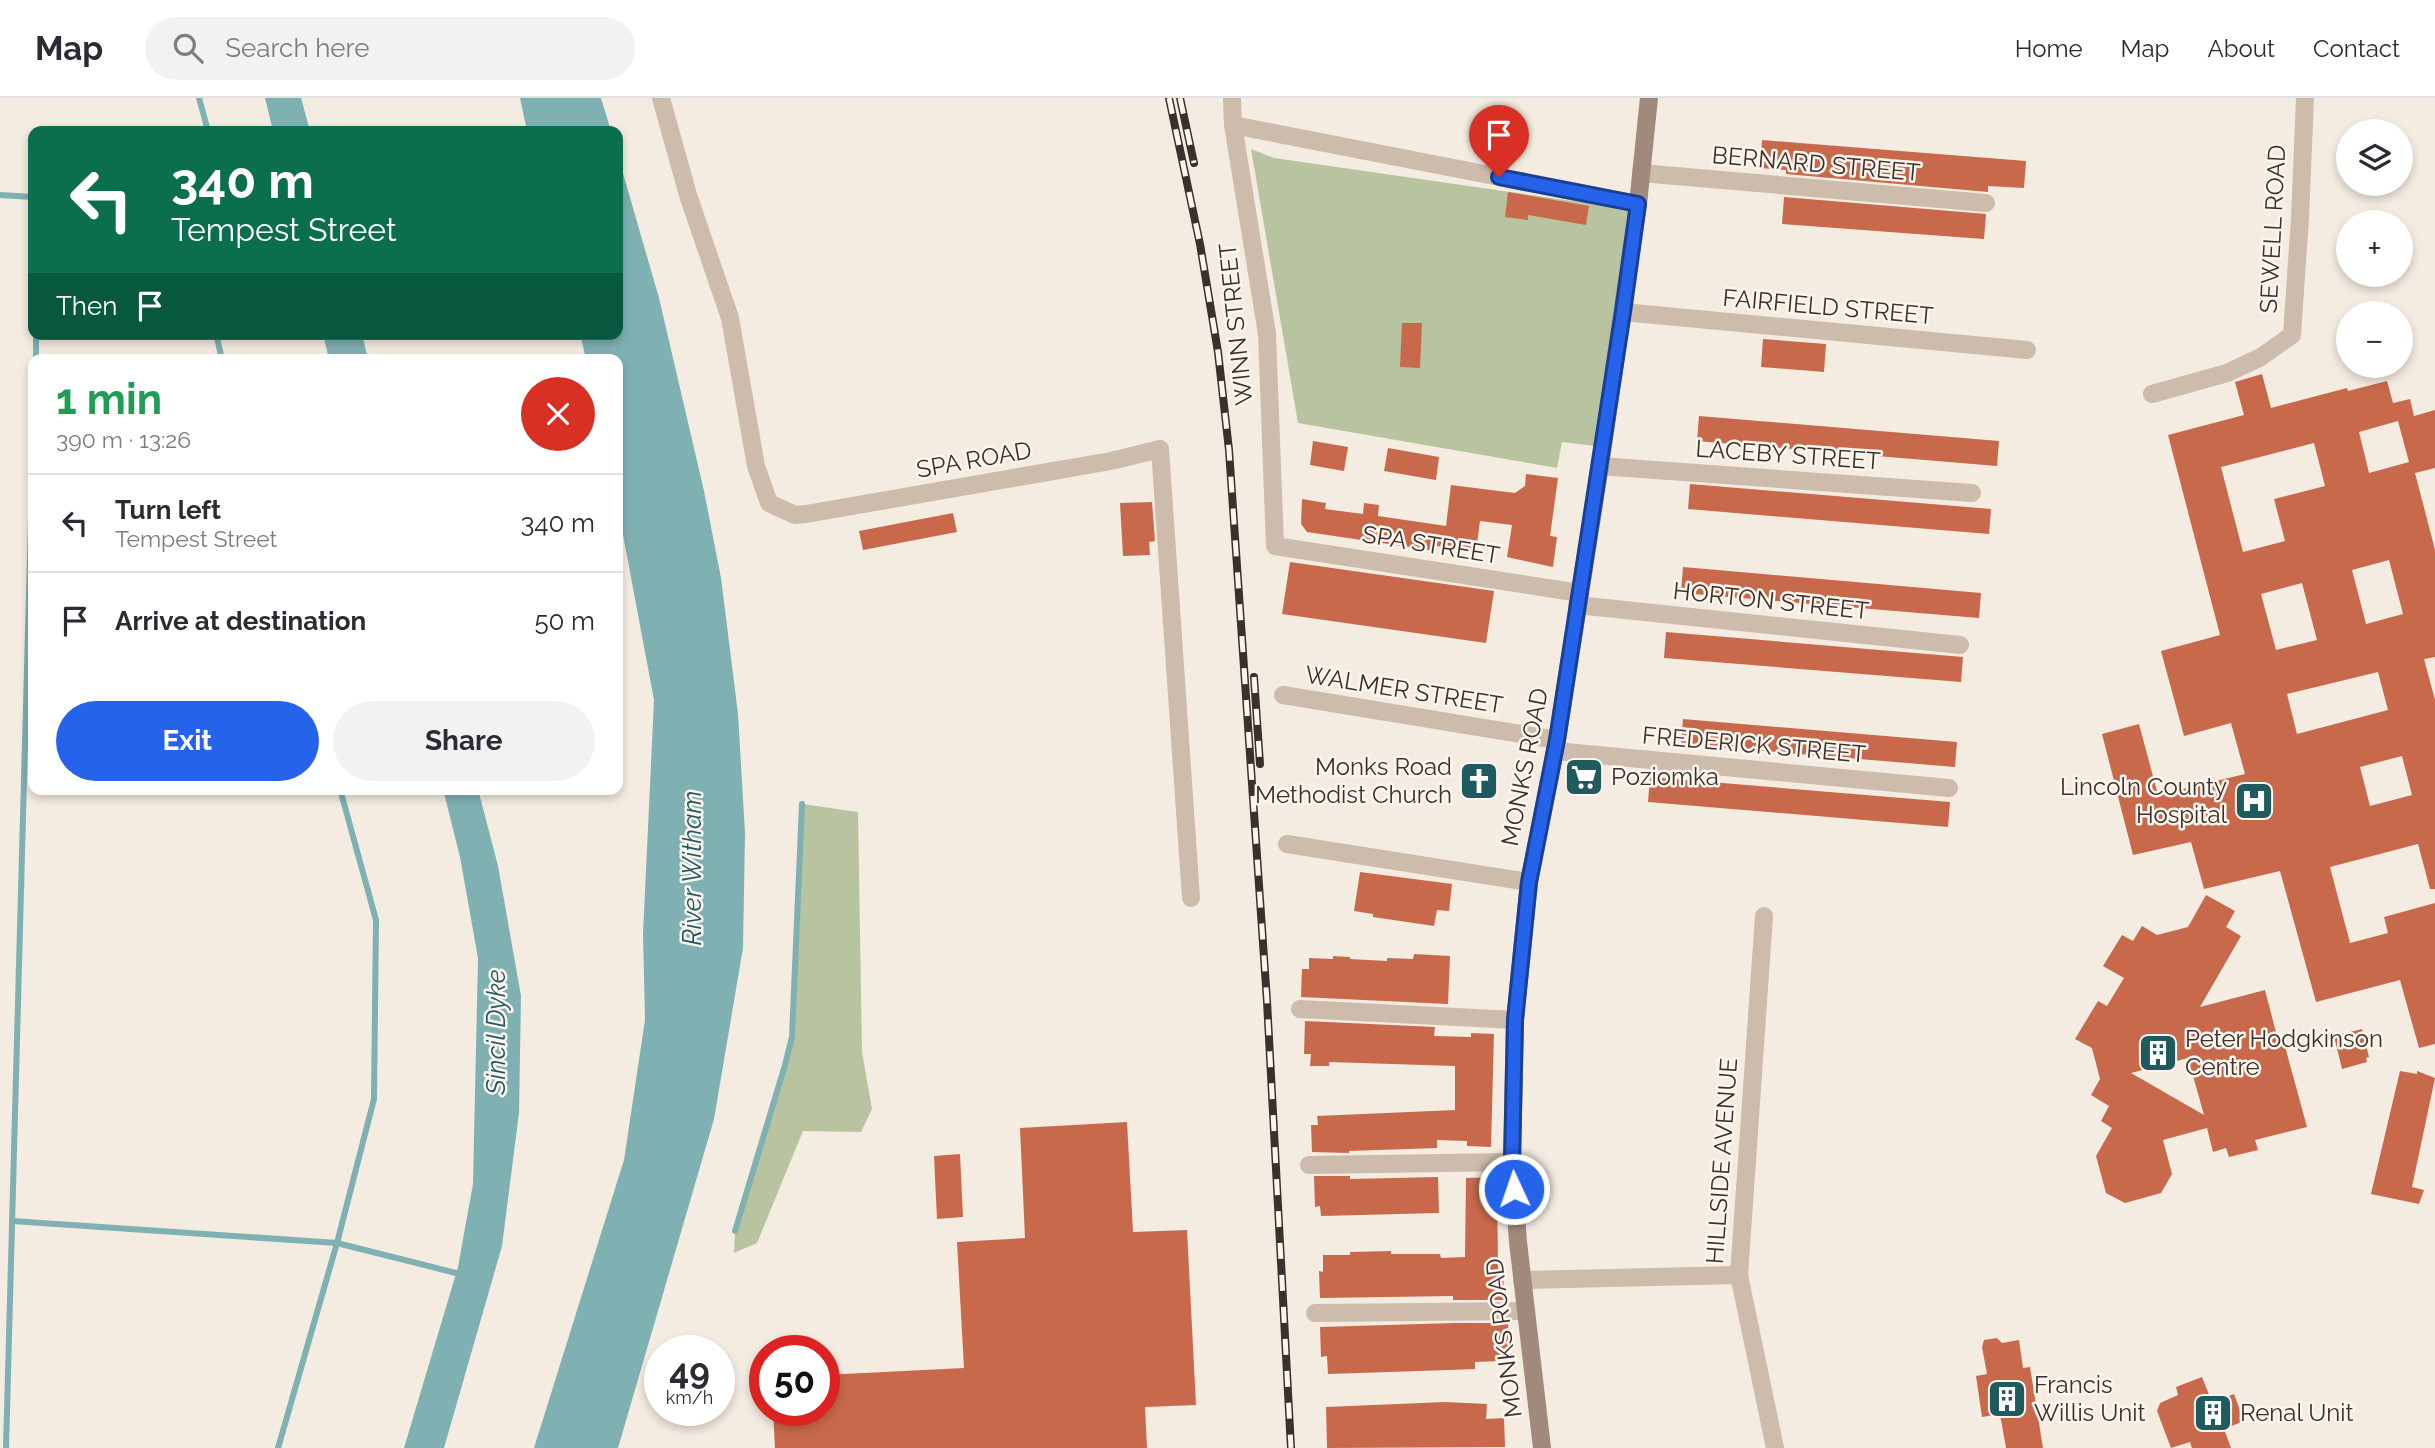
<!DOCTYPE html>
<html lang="en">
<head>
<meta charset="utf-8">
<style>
	body { margin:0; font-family:Raleway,sans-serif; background:#f2f2f3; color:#2b2b33; height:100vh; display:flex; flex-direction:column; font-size:26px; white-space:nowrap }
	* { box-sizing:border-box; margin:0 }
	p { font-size:23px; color:#7c7c81 }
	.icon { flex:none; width:38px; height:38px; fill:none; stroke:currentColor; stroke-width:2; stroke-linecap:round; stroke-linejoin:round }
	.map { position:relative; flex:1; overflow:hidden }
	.details { position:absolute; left:28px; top:256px; width:595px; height:441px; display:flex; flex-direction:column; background:#fff; border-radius:14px; box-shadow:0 4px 10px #0003 }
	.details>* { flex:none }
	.top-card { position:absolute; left:28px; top:28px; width:595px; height:214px; border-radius:14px; box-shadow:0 4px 10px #0003; background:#0b6e4f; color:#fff; overflow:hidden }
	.fabs { position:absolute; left:2336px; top:21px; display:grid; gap:14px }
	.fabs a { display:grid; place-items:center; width:77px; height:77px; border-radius:50%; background:#fff; box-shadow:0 4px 10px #0003; font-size:35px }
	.speed { position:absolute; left:644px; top:1237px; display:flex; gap:14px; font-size:35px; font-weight:700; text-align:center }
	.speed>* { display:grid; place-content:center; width:91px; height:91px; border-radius:50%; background:#fff; box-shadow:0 4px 10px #0003; line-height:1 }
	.speed small { font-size:18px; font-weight:400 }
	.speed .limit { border:10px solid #d22; background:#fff; color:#111 }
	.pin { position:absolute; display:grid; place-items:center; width:60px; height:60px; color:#fff; margin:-72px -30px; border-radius:50% 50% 50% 0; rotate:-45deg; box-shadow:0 0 7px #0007 }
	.pin .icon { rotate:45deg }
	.me { position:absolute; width:77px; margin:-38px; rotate:357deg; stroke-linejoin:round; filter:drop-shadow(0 0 5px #0008) }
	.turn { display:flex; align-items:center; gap:24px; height:147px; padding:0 28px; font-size:32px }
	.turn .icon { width:91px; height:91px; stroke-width:2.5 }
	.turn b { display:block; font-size:49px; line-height:60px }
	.then { display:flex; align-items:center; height:66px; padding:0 28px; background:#0003; gap:14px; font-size:26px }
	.round { display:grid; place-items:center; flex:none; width:74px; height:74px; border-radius:37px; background:#f2f2f3 }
	.headline { display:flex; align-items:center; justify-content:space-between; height:119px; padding:0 28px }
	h1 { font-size:42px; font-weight:700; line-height:52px; color:#1e9e55 }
	.cta { display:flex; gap:14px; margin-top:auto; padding:14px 28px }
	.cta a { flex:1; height:80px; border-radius:42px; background:#2563eb; color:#fff; font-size:28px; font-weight:700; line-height:80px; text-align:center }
	.cta a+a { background:#f2f2f3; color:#2b2b33 }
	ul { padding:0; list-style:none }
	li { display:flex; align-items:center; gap:21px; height:98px; padding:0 28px; border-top:2px solid #e1e1e2 }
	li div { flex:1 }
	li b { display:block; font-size:26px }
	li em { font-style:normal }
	header { display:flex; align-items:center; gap:42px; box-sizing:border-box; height:98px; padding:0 35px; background:#fff; border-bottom:2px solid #e1e1e2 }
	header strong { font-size:33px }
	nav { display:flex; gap:38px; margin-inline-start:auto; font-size:24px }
	.search { width:490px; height:63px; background:#f2f2f3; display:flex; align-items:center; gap:18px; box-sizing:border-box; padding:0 24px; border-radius:38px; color:#7c7c81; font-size:26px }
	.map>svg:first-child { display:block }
</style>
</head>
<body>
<header>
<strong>Map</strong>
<div class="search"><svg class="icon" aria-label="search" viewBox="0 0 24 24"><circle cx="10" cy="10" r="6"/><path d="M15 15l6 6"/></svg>Search here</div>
<nav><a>Home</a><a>Map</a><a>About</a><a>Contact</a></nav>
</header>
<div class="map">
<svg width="2435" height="1350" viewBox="0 0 2435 1350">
	<rect width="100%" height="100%" fill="#f4ebe1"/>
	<g fill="#b8c4a0">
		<path d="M1251 51 1274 60 1628 111 1596 348 1562 344 1557 370 1298 325Z"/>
		<path d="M802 706 858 714 862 954 872 1011 861 1034 803 1033 757 1145 734 1155 735 1133 785 967 792 939Z"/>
	</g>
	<g fill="#7fb0b2">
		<path d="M265 0H301L310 33H273Z"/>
		<path d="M520 0H601L611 33H527Z"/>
		<path d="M618 58 659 200 704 393 721 480 738 616 745 735 743 850 714 1021 618 1350H534L624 1062 645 922 643 836 654 602 618 410V261H586L580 236H618Z"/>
		<path d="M323 236H362L368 261H329Z"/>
		<path d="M443 691H478L498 768 521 898 519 1015 502 1148 444 1350H404L458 1169 473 1086 478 860 460 759Z"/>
	</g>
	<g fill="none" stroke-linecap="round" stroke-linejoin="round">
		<g stroke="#7fb0b2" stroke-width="6">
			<path d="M199 0 208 33"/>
			<path d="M0 97 33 99"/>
			<path d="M216 236 222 261"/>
			<path d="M36 261V236"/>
			<path d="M12 1123 337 1145 464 1177"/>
			<path d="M735 1133 785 967 792 939 802 706"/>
			<path d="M6 1350 33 347"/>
			<path d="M278 1350 337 1145 374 1001 376 822 340 691"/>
		</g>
	</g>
	<g fill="#c8694b" fill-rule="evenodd">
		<path d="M1762 42 2026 63 2024 90 1988 88V94L1786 76V72L1760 70Z"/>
		<path d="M1508 94 1589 108 1586 127 1528 117V122L1505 119Z"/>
		<path d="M1784 99 1986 116 1984 141 1782 126Z"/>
		<path d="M1402 225H1422L1420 270 1400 269Z"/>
		<path d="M1763 241 1826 246 1824 274 1761 269Z"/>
		<path d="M2262 276 2271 310 2347 290 2348 293 2387 283 2393 305 2410 301 2414 318 2435 312V370L2415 375 2435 452V559L2424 561 2435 602V791H2430L2418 746 2330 769 2350 845 2388 835 2384 819 2435 805V946L2419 950 2400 882 2316 904 2280 773 2204 791 2191 744 2133 757 2102 636 2139 626 2158 697 2245 676 2231 625 2184 638 2161 553 2220 537 2168 337 2244 317 2235 284ZM2398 323 2409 364 2369 375 2359 334ZM2314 345 2325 388 2274 401 2285 443 2243 454 2221 369ZM2389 462 2403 516 2366 526 2352 472ZM2302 485 2317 542 2276 552 2261 496ZM2378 574 2388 612 2297 636 2287 596ZM2402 658 2412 697 2370 708 2360 669Z"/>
		<path d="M1699 318 1999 343 1997 368 1697 343Z"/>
		<path d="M1313 343 1348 349 1344 373 1310 367Z"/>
		<path d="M1388 350 1439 359 1436 382 1384 373Z"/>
		<path d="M1526 376 1558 380 1550 438 1557 439 1553 469 1507 459 1512 427 1480 423 1476 453 1436 448V453L1307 434 1301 426 1302 401 1326 405 1325 411 1363 416 1364 405 1379 407 1378 418 1446 428 1451 387 1515 395 1525 388Z"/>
		<path d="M1690 386 1991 411 1989 436 1688 411Z"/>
		<path d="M1152 404 1155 443 1149 444 1150 457 1123 458 1120 405Z"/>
		<path d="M953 415 957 434 863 452 859 433Z"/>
		<path d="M1290 464 1494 493 1486 545 1282 516Z"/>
		<path d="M1683 469 1981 495 1979 520 1681 495Z"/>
		<path d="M1666 534 1963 559 1961 584 1664 560Z"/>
		<path d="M1683 621 1957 644 1955 669 1681 646Z"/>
		<path d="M1650 679 1950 704 1948 729 1648 704Z"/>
		<path d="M1360 774 1452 786 1449 813 1437 812 1434 828 1373 819V816L1354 813Z"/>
		<path d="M2206 797 2235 813 2226 829 2241 838 2200 909 2265 892 2279 946 2284 945 2307 1029 2255 1042 2258 1052 2229 1059 2226 1050 2213 1054 2207 1030 2163 1042 2172 1076 2161 1095 2125 1105 2106 1095 2096 1058 2112 1030 2101 1023 2109 1008 2091 997 2100 981 2092 950 2075 941 2098 903 2107 908 2124 880 2103 868 2122 837 2133 843 2142 828 2157 837 2188 829ZM2188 960 2204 1017 2131 975Z"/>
		<path d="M1414 856 1450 858 1448 906 1301 899 1302 871H1309V860L1333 861V858L1350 859V861L1387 863V860L1413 861Z"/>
		<path d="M1305 923 1435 929 1434 938 1471 939V935L1494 936 1491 1049 1467 1048V1043L1437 1042V1050L1349 1053V1055L1312 1054 1311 1027H1318L1317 1018 1455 1012V968L1329 964V968H1310L1311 956H1304Z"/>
		<path d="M2362 931 2369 959 2366 960 2367 964 2342 971 2334 938Z"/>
		<path d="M2400 973 2417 976V973L2435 980 2412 1089 2424 1092 2419 1106 2371 1096Z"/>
		<path d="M1127 1024 1133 1134 1187 1132 1196 1307 1145 1309 1147 1350H775L773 1312H824V1277L964 1270 957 1144 1025 1140 1020 1030Z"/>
		<path d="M960 1056 963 1119 937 1121 934 1058Z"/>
		<path d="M1314 1078H1350V1081L1438 1079 1439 1115 1321 1118 1320 1108 1315 1109Z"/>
		<path d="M1497 1079 1498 1171H1503L1504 1202H1453V1198L1320 1200 1319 1173 1323 1174V1157H1350V1154L1391 1153V1156H1440L1441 1160 1465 1159 1466 1080Z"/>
		<path d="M1454 1225H1508L1509 1251 1500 1252 1501 1263 1475 1264V1271L1449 1272 1328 1276 1327 1258 1321 1259 1320 1229Z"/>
		<path d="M1997 1240 2002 1245 2019 1242 2023 1270 2030 1269 2043 1350H2006L2000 1316 1982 1319 1976 1278 1987 1276 1982 1249 1984 1242Z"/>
		<path d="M2202 1279 2212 1304 2234 1296 2244 1323 2224 1331 2231 1350H2192L2190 1344 2171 1350 2157 1313 2160 1305 2178 1297 2176 1289Z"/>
		<path d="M1445 1304 1487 1306 1486 1321 1504 1320 1505 1349 1327 1350 1326 1309Z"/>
	</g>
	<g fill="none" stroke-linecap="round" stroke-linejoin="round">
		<g stroke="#cdbbac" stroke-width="18">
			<path d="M661 0 688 97 730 220 756 368 769 405 795 417 806 416 1111 363 1160 351 1191 800"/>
			<path d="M1232 0 1233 27 1267 236 1275 448 1580 495"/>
			<path d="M1233 27 1638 106"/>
			<path d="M1641 75 1986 105"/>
			<path d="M1623 214 2027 252"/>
			<path d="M2152 296 2227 275 2261 259 2292 237 2300 120 2305 0"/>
			<path d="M1600 368 1972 395"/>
			<path d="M1577 507 1960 547"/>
			<path d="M1283 597 1557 642"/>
			<path d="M1555 653 1949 690"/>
			<path d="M1287 746 1529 784"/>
			<path d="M1764 818 1739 1177 1775 1350"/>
			<path d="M1300 911 1515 922"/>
			<path d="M1309 1067 1512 1064"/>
			<path d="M1522 1182 1739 1177"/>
			<path d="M1315 1215 1526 1213"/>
		</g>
		<path stroke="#a18a7d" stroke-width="18" d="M1542 1350 1518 1144 1512 1064 1515 922 1529 784 1557 642 1600 368 1638 106 1649 0"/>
		<g stroke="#3b302b" stroke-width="8">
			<g id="rail">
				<path d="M1169 0 1200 146 1218 254 1229 352 1267 903 1291 1350"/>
				<path d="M1180 0 1194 65"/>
				<path d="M1254 579 1260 666"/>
			</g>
		</g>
		<use href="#rail" stroke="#fbf5ee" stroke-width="5" stroke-dasharray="16" stroke-linecap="butt"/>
	</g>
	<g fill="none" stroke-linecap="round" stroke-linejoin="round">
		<g stroke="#184099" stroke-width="18">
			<path id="route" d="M1499 79 1638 106 1623 214 1557 642 1529 784 1515 922 1512 1064 1514 1091"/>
		</g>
		<use href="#route" stroke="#2563eb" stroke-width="12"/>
	</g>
	<defs>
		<g id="supermarket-square" transform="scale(2.0125)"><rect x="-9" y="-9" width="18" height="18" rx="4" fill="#1f5a5e" stroke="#fbf5ee"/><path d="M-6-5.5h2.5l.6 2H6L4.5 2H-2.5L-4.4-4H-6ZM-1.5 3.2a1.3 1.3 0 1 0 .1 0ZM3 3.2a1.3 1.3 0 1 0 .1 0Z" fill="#fff"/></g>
		<g id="church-square" transform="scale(2.0125)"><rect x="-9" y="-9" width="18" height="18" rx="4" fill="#1f5a5e" stroke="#fbf5ee"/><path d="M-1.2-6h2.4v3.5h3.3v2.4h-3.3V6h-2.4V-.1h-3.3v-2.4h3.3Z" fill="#fff"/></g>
		<g id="hospital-square" transform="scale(2.0125)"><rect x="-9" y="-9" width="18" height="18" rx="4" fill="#1f5a5e" stroke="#fbf5ee"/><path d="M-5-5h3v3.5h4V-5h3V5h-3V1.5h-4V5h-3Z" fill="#fff"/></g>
		<g id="building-square" transform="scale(2.0125)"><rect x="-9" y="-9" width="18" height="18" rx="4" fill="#1f5a5e" stroke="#fbf5ee"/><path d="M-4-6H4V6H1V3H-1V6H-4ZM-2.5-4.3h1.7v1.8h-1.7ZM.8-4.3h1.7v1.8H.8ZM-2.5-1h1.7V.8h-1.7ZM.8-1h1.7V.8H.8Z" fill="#fff"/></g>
	</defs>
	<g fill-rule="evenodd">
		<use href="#supermarket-square" x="1584" y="679"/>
		<use href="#church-square" x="1479" y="683"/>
		<use href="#hospital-square" x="2254" y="703"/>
		<use href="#building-square" x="2158" y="955"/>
		<use href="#building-square" x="2007" y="1301"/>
		<use href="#building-square" x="2213" y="1315"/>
	</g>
	<g text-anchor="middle" stroke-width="5" stroke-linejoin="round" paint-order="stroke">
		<g font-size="24" fill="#3b302b" stroke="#fbf5ee">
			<text transform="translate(1816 66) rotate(5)" y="8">BERNARD STREET</text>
			<text transform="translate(2273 131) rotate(-87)" y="8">SEWELL ROAD</text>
			<text transform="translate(1828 209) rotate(5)" y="8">FAIRFIELD STREET</text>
			<text transform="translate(1236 226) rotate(-96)" y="8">WINN STREET</text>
			<text transform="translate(1788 357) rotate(4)" y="8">LACEBY STREET</text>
			<text transform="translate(974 362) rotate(-10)" y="8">SPA ROAD</text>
			<text transform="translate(1431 447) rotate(9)" y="8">SPA STREET</text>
			<text transform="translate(1771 503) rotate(6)" y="8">HORTON STREET</text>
			<text transform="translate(1404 592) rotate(9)" y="8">WALMER STREET</text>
			<text transform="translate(1754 647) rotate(5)" y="8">FREDERICK STREET</text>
			<text transform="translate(1525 669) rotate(-79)" y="8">MONKS ROAD</text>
			<text transform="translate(1722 1063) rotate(-86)" y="8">HILLSIDE AVENUE</text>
			<text transform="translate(1504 1240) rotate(-97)" y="8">MONKS ROAD</text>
		</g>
		<g font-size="24" fill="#3b302b" stroke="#fbf5ee" text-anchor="start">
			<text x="1452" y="677" text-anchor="end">Monks Road<tspan x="1452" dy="28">Methodist Church</tspan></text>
			<text x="1611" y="687">Poziomka</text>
			<text x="2227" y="697" text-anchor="end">Lincoln County<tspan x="2227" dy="28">Hospital</tspan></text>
			<text x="2185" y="949">Peter Hodgkinson<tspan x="2185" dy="28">Centre</tspan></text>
			<text x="2034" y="1295">Francis<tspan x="2034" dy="28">Willis Unit</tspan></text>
			<text x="2240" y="1323">Renal Unit</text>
		</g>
		<g font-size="26" font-style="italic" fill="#1f5a5e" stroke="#fbf5ee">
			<text transform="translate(692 770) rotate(-90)" y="9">River Witham</text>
			<text transform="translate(496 934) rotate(-90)" y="9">Sincil Dyke</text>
		</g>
	</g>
</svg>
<div class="fabs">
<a><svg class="icon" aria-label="layers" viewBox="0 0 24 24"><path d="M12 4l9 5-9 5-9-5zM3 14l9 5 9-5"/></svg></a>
<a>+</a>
<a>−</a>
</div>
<div class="speed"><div>49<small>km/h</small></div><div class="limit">50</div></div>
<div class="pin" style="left:1499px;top:79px;background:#d93025"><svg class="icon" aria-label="arrive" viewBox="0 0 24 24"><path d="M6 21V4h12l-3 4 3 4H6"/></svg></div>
<svg class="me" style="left:1514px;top:1091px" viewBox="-20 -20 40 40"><circle r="17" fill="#2563eb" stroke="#fff" stroke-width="3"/><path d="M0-11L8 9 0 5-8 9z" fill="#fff"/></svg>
<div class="top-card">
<div class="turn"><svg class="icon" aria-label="left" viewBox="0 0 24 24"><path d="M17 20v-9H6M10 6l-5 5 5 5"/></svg><div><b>340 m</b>Tempest Street</div></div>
<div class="then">Then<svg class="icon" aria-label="arrive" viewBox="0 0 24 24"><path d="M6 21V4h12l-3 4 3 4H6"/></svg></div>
</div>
<section class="details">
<div class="headline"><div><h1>1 min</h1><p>390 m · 13:26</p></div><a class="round" style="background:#d93025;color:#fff"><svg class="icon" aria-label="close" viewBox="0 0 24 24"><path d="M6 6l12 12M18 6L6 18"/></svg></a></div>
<ul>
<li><svg class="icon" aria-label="left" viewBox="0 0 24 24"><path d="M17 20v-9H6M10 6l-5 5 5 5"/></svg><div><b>Turn left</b><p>Tempest Street</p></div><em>340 m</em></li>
<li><svg class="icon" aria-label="arrive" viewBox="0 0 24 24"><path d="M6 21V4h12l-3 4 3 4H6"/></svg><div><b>Arrive at destination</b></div><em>50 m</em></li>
</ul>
<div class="cta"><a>Exit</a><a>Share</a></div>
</section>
</div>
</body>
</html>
